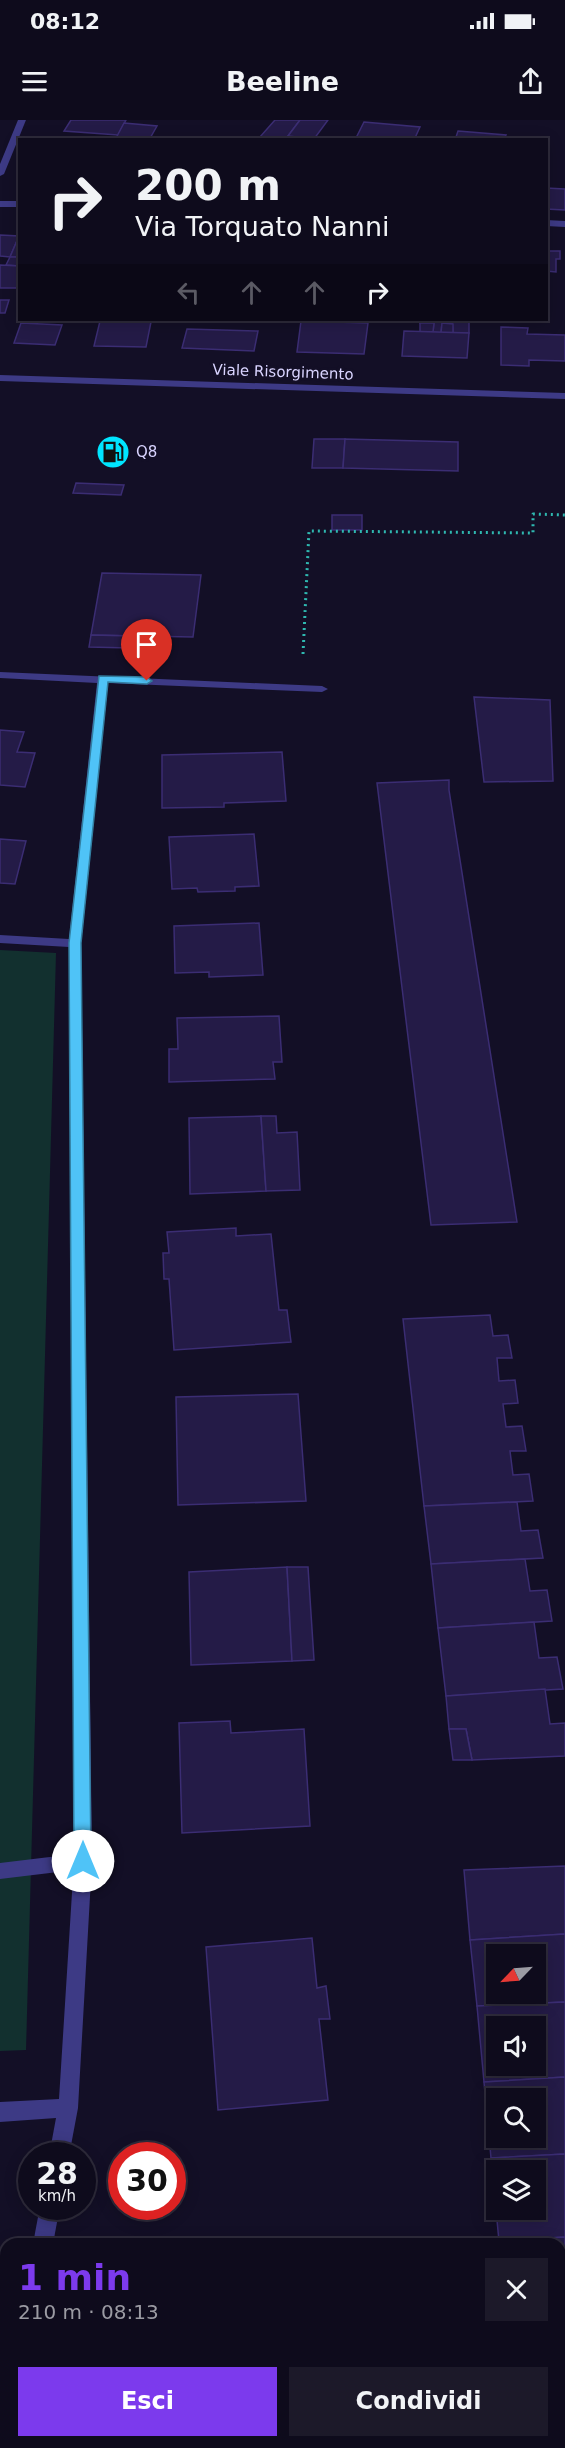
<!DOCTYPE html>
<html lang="it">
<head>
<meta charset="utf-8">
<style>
	body { margin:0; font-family:"DejaVu Sans",sans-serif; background:#1c1929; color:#f1f3f6; height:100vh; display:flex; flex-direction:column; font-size:22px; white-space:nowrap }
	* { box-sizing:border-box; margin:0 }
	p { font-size:20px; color:#9b9ba3 }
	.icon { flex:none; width:33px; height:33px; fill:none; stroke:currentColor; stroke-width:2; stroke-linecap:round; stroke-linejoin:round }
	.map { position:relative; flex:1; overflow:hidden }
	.details { position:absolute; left:0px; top:2118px; width:566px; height:210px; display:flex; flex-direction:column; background:#0e0b1c; border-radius:18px 18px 0 0; box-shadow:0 3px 15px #0003,0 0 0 2px #2e2b3b }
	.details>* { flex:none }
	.guide { position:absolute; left:18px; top:18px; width:530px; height:183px; border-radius:0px; box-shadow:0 3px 15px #0003,0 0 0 2px #2e2b3b; background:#0e0b1c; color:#f1f3f6; overflow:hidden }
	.needle { width:39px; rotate:245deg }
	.controls { position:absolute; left:486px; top:1824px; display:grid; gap:12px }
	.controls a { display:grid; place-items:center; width:60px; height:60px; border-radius:0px; background:#0e0b1c; box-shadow:0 3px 15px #0003,0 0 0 2px #2e2b3b; font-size:30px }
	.speed { position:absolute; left:18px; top:2022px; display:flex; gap:12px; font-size:30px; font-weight:700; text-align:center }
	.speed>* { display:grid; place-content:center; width:78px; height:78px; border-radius:50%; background:#0e0b1c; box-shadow:0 3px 15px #0003,0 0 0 2px #2e2b3b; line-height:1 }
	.speed small { font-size:15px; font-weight:400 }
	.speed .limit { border:9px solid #d22; background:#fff; color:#111 }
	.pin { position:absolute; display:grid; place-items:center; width:51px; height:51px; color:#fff; margin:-62px -26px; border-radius:50% 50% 50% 0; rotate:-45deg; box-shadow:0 0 6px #0007 }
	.pin .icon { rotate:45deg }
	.me { position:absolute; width:66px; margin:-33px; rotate:0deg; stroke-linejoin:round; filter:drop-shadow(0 0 4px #0008) }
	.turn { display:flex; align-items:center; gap:21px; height:126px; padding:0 18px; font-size:27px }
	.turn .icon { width:78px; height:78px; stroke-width:2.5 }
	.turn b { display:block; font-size:42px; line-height:51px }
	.lanes { display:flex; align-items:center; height:57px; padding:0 18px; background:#0003; justify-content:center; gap:30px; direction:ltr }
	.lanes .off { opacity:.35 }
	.round { display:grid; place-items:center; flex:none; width:63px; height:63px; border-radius:0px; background:#1c1929 }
	.overview { display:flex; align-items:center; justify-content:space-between; height:102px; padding:0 18px }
	h1 { font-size:36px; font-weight:600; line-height:45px; color:#7c3aed }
	.primary-button { display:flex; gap:12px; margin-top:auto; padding:12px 18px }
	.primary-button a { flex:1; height:69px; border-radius:0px; background:#7c3aed; color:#fff; font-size:24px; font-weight:600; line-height:69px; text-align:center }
	.primary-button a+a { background:#1c1929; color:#f1f3f6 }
	.status { display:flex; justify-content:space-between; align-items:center; height:42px; padding:0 30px; background:#0e0b1c; direction:ltr }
	.status svg { height:16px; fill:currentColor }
	header { display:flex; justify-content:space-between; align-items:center; height:78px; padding:0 18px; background:#0e0b1c; font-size:27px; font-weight:600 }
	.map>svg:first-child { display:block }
</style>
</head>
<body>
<div class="status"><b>08:12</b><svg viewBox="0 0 49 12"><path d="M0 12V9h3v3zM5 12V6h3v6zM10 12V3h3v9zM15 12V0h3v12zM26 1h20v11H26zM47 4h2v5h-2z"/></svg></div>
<header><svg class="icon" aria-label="menu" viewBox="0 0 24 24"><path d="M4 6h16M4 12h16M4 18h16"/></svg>Beeline<svg class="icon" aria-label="share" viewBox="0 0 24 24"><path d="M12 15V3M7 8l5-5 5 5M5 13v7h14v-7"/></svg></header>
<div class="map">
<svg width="565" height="2328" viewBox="0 0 565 2328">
	<rect width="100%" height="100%" fill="#130f26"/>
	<path fill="#12302f" d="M0 830 56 833 26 1930 0 1931Z"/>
	<g fill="#241b47" stroke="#3b2d73" stroke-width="1.5" fill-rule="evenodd">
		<path d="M71 0H126L118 15 64 11Z"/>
		<path d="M275 0H300L285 20 259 18Z"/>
		<path d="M300 0H328L314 19 288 16Z"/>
		<path d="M364 2 420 7 414 20H355Z"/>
		<path d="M124 3 157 6 149 20H115Z"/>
		<path d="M458 11 506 15 504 20H455Z"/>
		<path d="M546 68 565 69V90L546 89Z"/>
		<path d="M0 115 19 116 10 137 0 136Z"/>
		<path d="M19 116 20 137H10Z"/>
		<path d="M546 131H560V139H556V152L546 151Z"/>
		<path d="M10 137H20V146L6 145Z"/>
		<path d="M0 145 20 146V168H0Z"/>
		<path d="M0 180H9L5 193H0Z"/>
		<path d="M421 200H454L453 204 442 203 441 213 433 212 434 203H420Z"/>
		<path d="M452 200H469V213H453Z"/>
		<path d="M100 201 151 202 146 227 94 226Z"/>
		<path d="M301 201 368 203 364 234 297 232Z"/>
		<path d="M21 203 62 205 55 225 14 223Z"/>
		<path d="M420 203H434L433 212H420Z"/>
		<path d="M442 203 453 204V213H441Z"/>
		<path d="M501 207 528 208 527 214 565 215V241L529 240V246L501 245Z"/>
		<path d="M187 209 258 211 254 231 182 228Z"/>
		<path d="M404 211 469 213 467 238 402 236Z"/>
		<path d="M314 319H345L343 348H312Z"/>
		<path d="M345 319 458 322V351L343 348Z"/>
		<path d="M76 363 124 365 121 375 73 373Z"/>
		<rect x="332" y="395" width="30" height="15"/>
		<path d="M102 453 201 455 193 517 91 515Z"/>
		<path d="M91 515 132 516 130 528 89 527Z"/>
		<path d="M474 577 550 580 553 661 484 662Z"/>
		<path d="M0 610 24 612 17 632 35 633 25 667 0 665Z"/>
		<path d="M282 632 286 681 224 683V687L162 688V635Z"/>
		<path d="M449 660V670L517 1102 431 1105 377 663Z"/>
		<path d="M254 714 259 766 235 767V771L198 772 197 768 172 769 169 717Z"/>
		<path d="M0 719 26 721 15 764 0 763Z"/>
		<path d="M259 803 263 855 209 857V852L175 853 174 806Z"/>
		<path d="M279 896 282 942H273L275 959 169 962V929H178L177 898Z"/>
		<path d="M261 996 266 1071 190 1074 189 998Z"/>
		<path d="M261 996H276L277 1013 297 1012 300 1070 266 1071Z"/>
		<path d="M236 1108V1116L271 1114 279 1190H287L291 1222 174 1230 169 1159H164L163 1133H169L167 1112Z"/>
		<path d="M490 1195 493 1216 508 1215 512 1238H497L499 1261 515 1260 518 1283 503 1284 506 1307 522 1306 526 1331H510L513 1355 529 1354 533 1381 424 1386 403 1199Z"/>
		<path d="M298 1274 306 1381 178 1385 176 1277Z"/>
		<path d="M517 1382 521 1411 538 1410 543 1438 431 1444 424 1386Z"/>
		<path d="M525 1439 530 1471 547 1470 552 1501 438 1508 431 1444Z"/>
		<path d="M287 1447 292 1541 191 1545 189 1452Z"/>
		<path d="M287 1447H308L314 1540 292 1541Z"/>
		<path d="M534 1502 539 1538 557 1537 563 1569 446 1576 438 1508Z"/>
		<path d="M545 1569 550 1604 565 1603V1636L472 1640 466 1609H449L446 1576Z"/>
		<path d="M230 1601 231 1613 304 1609 310 1706 182 1713 179 1603Z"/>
		<path d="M449 1609H466L472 1640H453Z"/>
		<path d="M565 1746V1814L470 1820 464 1750Z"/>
		<path d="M565 1814V1882L477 1886 470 1820ZM496 1834H536V1874H496Z"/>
		<path d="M312 1818 317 1868 326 1866 330 1899H319L328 1980 218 1990 206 1827Z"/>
		<path d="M565 1882V1957L484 1962 477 1886ZM496 1906H536V1946H496Z"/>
		<path d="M565 1957V2034L491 2038 484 1962ZM496 1978H536V2018H496Z"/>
		<path d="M565 2034V2117L499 2121 491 2038ZM496 2050H536V2090H496Z"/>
		<path d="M565 2117V2206L560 2207V2124H499V2121Z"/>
		<path d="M565 2206V2294L560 2295V2207Z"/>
		<path d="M565 2294V2328H520V2322H560V2295Z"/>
		<rect x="139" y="2322" width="240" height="6"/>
	</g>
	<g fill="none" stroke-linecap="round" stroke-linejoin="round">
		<path stroke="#2fb8b0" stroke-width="3" stroke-dasharray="2 4" stroke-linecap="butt" d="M303 534 309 411 533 413V394L565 395"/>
		<path fill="#3d3a85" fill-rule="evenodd" d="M83 1733 90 1735 92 1741 90 1747 83 1749 0 1759V1743Z"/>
		<g fill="#3d3a85" fill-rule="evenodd">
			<path d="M18 0H26L4 54 0 56V44Z"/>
			<rect x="0" y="81" width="20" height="6"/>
			<path d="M546 100 565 101V107L546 106Z"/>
			<path d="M0 552 322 566 328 569 322 572 108 563 81 823 92 1741 78 1988 69 2036H49L56 1998 0 2002V1982L59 1979 74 1741 69 827 0 823V815L69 819 97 563 0 558Z"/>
			<path d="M40 2086H60L53 2124H33Z"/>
			<path d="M6 2311V2322H18L17 2328H0V2314Z"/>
		</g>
		<path fill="#3d3a85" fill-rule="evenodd" d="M0 255 565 273V279L0 261Z"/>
	</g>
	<path fill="#4fc3f7" stroke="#337fa1" stroke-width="1.5" d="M99 556 147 557 152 561 147 564 108 562 81 823 91 1741 89 1746 83 1748 77 1746 74 1741 69 823Z"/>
	<defs>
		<g id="fuel-disc" transform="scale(1.725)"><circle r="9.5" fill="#00e5ff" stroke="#130f26"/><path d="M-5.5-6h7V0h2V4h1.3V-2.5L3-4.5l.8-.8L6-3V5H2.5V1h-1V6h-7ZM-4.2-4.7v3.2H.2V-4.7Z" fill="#111"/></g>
	</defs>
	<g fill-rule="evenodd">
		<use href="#fuel-disc" x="113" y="332"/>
	</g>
	<g text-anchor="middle" stroke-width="6" stroke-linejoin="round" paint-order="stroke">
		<g font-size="15" fill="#d9d4ff" stroke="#130f26">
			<text transform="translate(283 252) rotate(2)" y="5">Viale Risorgimento</text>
		</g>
		<g font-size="15" fill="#d9d4ff" stroke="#130f26" text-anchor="start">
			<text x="136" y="337">Q8</text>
		</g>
	</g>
</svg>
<div class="controls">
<a><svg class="needle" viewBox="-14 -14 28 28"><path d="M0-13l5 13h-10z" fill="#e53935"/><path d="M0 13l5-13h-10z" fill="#9b9ba3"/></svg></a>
<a><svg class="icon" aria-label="sound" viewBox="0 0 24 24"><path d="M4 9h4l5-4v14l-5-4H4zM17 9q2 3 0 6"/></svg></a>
<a><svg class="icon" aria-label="search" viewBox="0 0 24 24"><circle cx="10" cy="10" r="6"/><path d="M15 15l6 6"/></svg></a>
<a><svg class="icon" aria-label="layers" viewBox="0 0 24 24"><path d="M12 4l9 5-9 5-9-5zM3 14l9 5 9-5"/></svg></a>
</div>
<div class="speed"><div>28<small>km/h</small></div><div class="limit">30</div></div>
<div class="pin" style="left:147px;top:561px;background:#d93025"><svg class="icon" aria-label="arrive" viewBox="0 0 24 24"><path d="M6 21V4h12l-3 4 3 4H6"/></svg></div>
<svg class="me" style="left:83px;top:1741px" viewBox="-20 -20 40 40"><circle r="19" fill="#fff"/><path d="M0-13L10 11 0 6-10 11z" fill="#4fc3f7"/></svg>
<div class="guide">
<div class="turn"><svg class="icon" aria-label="right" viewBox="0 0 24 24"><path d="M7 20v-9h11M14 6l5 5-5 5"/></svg><div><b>200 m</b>Via Torquato Nanni</div></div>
<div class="lanes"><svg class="icon off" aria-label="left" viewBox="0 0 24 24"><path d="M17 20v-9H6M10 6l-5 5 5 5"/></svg><svg class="icon off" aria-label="ahead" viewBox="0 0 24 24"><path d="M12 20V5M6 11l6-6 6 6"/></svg><svg class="icon off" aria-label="ahead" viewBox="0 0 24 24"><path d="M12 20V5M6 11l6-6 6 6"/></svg><svg class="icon" aria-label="right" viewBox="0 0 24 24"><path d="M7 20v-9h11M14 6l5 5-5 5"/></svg></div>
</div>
<section class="details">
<div class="overview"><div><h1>1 min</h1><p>210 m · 08:13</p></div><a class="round"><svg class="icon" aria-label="close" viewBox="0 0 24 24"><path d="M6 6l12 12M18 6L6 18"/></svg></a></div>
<div class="primary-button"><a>Esci</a><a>Condividi</a></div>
</section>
</div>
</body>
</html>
